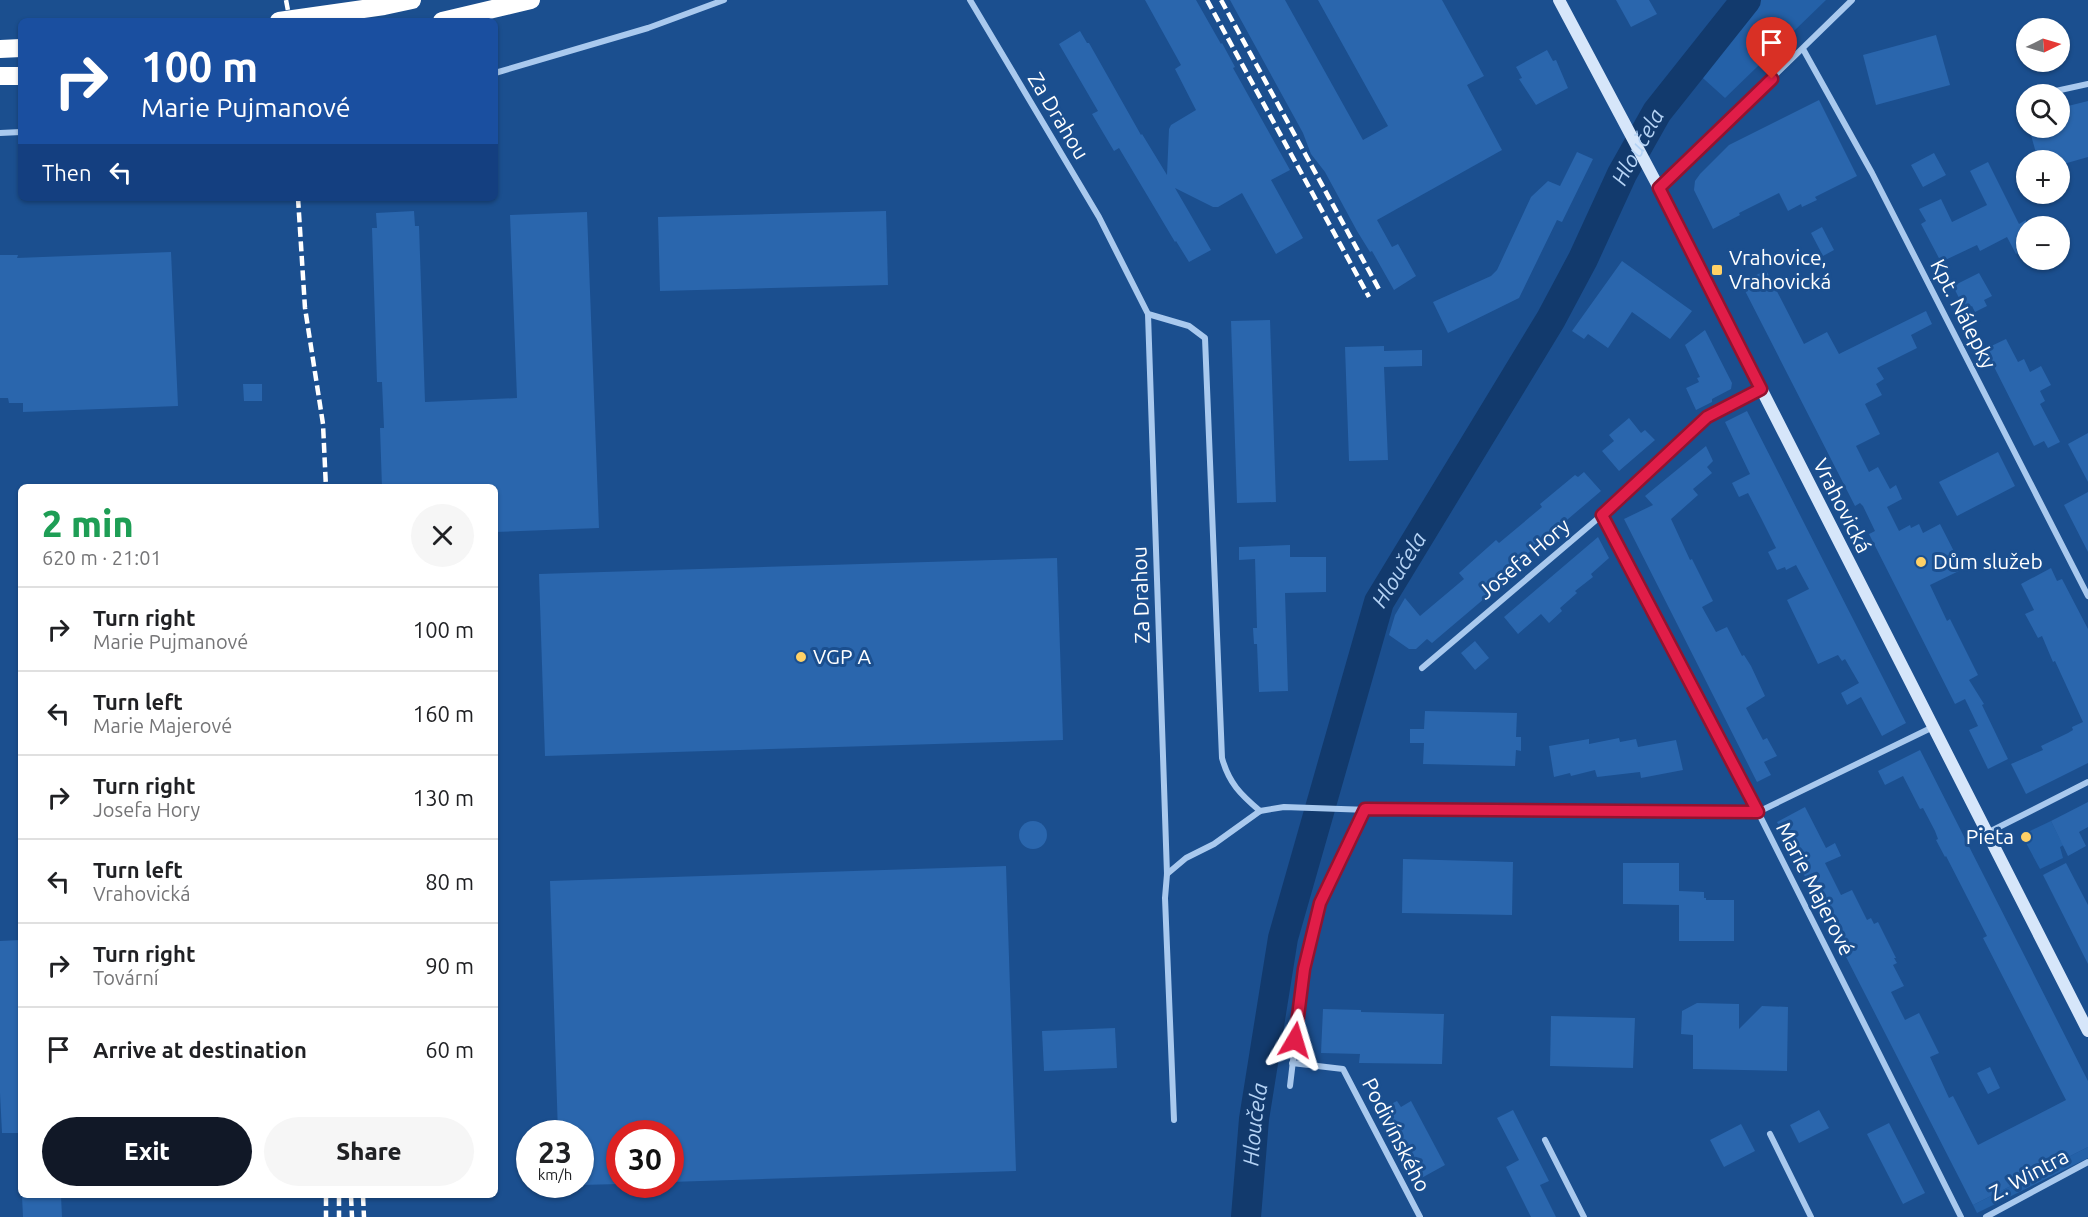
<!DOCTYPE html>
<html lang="en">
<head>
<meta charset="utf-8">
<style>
	body { margin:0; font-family:Ubuntu,sans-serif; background:#f6f6f6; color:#202124; height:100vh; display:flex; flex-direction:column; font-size:22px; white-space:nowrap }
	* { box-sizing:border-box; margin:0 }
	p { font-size:20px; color:#757577 }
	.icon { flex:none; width:33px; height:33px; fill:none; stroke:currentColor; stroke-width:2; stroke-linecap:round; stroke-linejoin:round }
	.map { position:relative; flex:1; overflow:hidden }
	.panel { position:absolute; left:18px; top:484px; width:480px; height:714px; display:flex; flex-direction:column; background:#fff; border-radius:9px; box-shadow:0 2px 4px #0004 }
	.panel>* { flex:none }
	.top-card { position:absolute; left:18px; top:18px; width:480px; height:183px; border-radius:9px; box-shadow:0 2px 4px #0004; background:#1a4fa0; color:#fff; overflow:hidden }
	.needle { width:39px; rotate:85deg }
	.fabs { position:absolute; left:2016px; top:18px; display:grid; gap:12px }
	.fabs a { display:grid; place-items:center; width:54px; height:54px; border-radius:50%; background:#fff; box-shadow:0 2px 4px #0004; font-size:30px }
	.speed { position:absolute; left:516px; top:1120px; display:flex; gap:12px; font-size:30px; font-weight:700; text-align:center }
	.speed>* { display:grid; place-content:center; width:78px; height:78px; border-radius:50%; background:#fff; box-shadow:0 2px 4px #0004; line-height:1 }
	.speed small { font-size:15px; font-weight:400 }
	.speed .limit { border:9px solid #d22; background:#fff; color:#111 }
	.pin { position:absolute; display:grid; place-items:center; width:51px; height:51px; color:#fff; margin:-62px -26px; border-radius:50% 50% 50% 0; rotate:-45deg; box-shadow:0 0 6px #0007 }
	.pin .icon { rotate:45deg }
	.me { position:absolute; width:66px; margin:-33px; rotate:7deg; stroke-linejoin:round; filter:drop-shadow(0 0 4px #0008) }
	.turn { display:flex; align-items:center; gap:21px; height:126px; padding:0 24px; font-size:27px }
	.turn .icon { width:78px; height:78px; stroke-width:2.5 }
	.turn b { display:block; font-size:42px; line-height:51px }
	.then { display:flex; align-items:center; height:57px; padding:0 24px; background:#0003; gap:12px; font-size:22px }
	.round { display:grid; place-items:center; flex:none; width:63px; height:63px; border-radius:32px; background:#f6f6f6 }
	.overview { display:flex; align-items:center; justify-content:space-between; height:102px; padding:0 24px }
	h1 { font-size:36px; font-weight:800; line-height:45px; color:#1e9e55 }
	.button { display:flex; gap:12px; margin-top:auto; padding:12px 24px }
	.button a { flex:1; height:69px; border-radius:36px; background:#111827; color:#fff; font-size:24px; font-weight:800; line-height:69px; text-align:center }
	.button a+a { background:#f6f6f6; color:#202124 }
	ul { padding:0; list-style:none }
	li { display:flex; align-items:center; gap:18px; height:84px; padding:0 24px; border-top:2px solid #e0e0e0 }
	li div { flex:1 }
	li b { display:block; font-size:22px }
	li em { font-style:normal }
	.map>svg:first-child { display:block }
</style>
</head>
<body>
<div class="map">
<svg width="2088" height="1217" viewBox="0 0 2088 1217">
	<rect width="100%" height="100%" fill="#1b4f8f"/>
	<g fill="#2461a8">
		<path d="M1732 0H1826L1725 98 1685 62Z"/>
		<path d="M2051 821 2061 841 2069 842 2060 847 2063 858 2040 869 2026 843 2030 831Z"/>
		<path d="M2088 1147V1158L1977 1213 1973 1205Z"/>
	</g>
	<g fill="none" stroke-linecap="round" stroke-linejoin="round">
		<path stroke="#123a6d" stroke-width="30" id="s1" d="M1246 1217 1254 1119 1283 938 1379 602 1551 319 1583 259 1622 174 1657 112 1746 0"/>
	</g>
	<g fill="#2a66ad">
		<path d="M1145 0H1196L1221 44 1222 43 1235 67 1233 68 1290 170 1271 180 1303 238 1276 254 1242 193 1218 207H1213L1175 188 1211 250 1189 262 1176 241 1175 242 1119 148 1114 151 1092 114 1098 111 1059 44 1080 31 1087 43H1089L1141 135 1142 134 1167 175 1169 129 1171 125 1196 110 1175 69 1181 65Z"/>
		<path d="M1230 0H1285L1363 140 1388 126 1318 0H1442L1484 76 1467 85 1502 150 1377 220 1392 247 1398 244 1416 276 1394 290 1372 251 1370 252 1357 231 1325 172 1311 154 1303 133Z"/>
		<path d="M1616 0H1649L1657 14 1631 27Z"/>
		<path d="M1936 35 1950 85 1876 105 1863 55Z"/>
		<path d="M1547 50 1553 61 1556 60 1568 88 1536 105 1519 79 1522 78 1516 67Z"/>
		<path d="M1819 100 1857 176 1815 197 1817 200 1802 207 1801 204 1788 211 1779 193 1739 213 1740 215 1713 229 1694 190 1695 181 1700 174 1729 145Z"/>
		<path d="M2088 101V157L2060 165V160H2038L2029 128H2060V108Z"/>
		<path d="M1577 152 1593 159 1562 222 1557 220 1519 298 1448 333 1433 302 1491 276 1497 270 1531 197 1548 181 1560 186Z"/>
		<path d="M1934 153 1946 175 1923 187 1911 165Z"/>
		<path d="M1988 162 2019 224 2026 220V249L2016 254 2007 237 1980 251 1977 245 1941 262 1921 224 1926 221 1919 209 1941 199 1952 222 1987 205 1970 171Z"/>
		<path d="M414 211 415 226H419L425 402 517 398 510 215 587 212 599 528 495 532V488H382L380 428H384L382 382H377L372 228H377L376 213Z"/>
		<path d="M886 211 888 285 660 291 658 217Z"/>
		<path d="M1822 227 1834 250 1823 256 1811 233Z"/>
		<path d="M171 252 178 406 23 412V403H9L8 398H0V255H18L17 258Z"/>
		<path d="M1622 261 1692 311 1670 339 1632 312 1608 348 1588 334 1584 339 1572 331Z"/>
		<path d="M1766 270 1804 344 1827 332 1839 354 1926 311 1932 324 1911 335 1917 348 1877 368 1884 379 1876 384 1882 395 1865 404 1880 434 1856 446 1869 472 1878 467 1890 489 1896 485 1902 499 1887 507 1899 531 1910 525 1911 528 1919 524 1923 533 1940 524 1963 569 1930 585 1947 621 1950 619 1978 675 1969 680 1984 704 1982 705 2008 759 1988 769 1969 730 1978 726 1965 699 1955 704 1869 534 1875 531 1863 506 1860 503 1855 506 1741 283Z"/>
		<path d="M1979 273 1992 296 1984 300 1987 306 1975 312 1972 306 1965 310 1953 286Z"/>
		<path d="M1270 320 1276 502 1237 503 1231 321Z"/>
		<path d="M1705 330 1732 383 1731 389 1712 399V402L1696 410 1686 388 1699 382 1697 378 1700 377 1685 345Z"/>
		<path d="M2006 339 2018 362 2024 359 2030 372 2041 366 2051 385 2040 391 2045 401 2040 404 2060 442 2048 448 2044 441 2034 446 1985 349Z"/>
		<path d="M1384 346V351L1422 350V366L1384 367 1388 460 1349 461 1345 347Z"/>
		<path d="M243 384H262V401H244Z"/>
		<path d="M1747 411 1906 723 1882 736 1861 697 1847 705 1841 693 1859 683 1845 659 1842 661 1838 655 1818 664 1787 600 1809 589 1796 565 1786 570 1785 567 1777 570 1768 552 1776 548 1761 518 1748 493 1739 497 1732 483 1750 474 1725 422Z"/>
		<path d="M1629 418 1641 433 1645 430 1655 440 1619 471 1602 451 1614 441 1609 435Z"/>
		<path d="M2088 433V482L2068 444Z"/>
		<path d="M1706 446 1713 461 1707 467 1712 473 1693 489 1698 495 1671 519 1690 560 1692 559 1713 601 1702 607 1716 632 1727 627 1742 656 1744 655 1751 666 1765 696 1746 708 1763 740 1767 738 1777 756 1764 762 1771 775 1757 782 1624 519 1653 505 1645 496Z"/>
		<path d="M1998 452 2015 486 1957 516 1939 482Z"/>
		<path d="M1584 472 1601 491 1494 582 1498 587 1432 643 1427 639 1416 649H1409L1389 635 1395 615 1405 598 1420 616 1464 579 1459 573 1496 540 1499 543 1542 507 1540 504 1575 475 1578 477Z"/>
		<path d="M2088 492V552L2064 505Z"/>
		<path d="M1598 537 1609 558 1591 574 1593 577 1575 591 1577 593 1560 608 1562 611 1549 623 1541 614 1518 634 1504 617Z"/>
		<path d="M1290 545V557H1326V592L1285 593 1288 691 1259 692 1257 644H1254L1253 628H1257L1255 559 1239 560V547Z"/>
		<path d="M1057 558 1063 740 545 756 539 574Z"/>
		<path d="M2051 568 2057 581 2062 579 2088 629V763L2026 794 2011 764 2043 750 2041 746 2068 733 2073 730 2072 727 2083 722 2055 661 2053 662 2042 636 2038 638 2025 614 2034 610 2021 584Z"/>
		<path d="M1475 641 1489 658 1475 670 1461 653Z"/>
		<path d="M1425 711 1517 713 1516 737H1521V751L1516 750 1515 766 1423 764 1424 743H1410V729H1424Z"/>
		<path d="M1619 738 1620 742 1636 739 1638 747 1676 740 1683 770 1641 778 1640 772 1597 777 1595 770 1571 776 1570 773 1554 777 1549 746 1589 739V744Z"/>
		<path d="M1920 750 2088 1081V1147L1973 1205 1777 822 1805 807 1826 848 1835 843 1841 856 1825 863 1841 895 1852 890 1867 920 1871 918 1874 924 1878 922 1896 958H1894L1897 963 1893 965 1904 986 1891 992 1905 1020 1919 1013 1939 1053 1930 1057 1949 1098 1953 1096 1978 1145 2025 1121 2066 1100 1983 938 1987 936 1946 856 1945 857 1936 840 1938 839 1935 831 1923 808 1920 809 1903 776 1885 785 1878 771Z"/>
		<path d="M2088 802V827L2079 832 2086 846 2068 856 2051 821Z"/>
		<circle cx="1033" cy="835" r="14"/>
		<path d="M1403 859 1513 862 1512 915 1402 913Z"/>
		<path d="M1623 863H1679V891L1704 892V898H1706V900H1734V941H1679V905L1623 904Z"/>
		<path d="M2066 863 2088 905V964L2043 875Z"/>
		<path d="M1006 866 1016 1171 670 1182V1134H620V1184L580 1185V1134H558L550 881Z"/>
		<path d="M21 940V1133H2L0 1093V941Z"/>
		<path d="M1697 1003 1739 1004V1029L1762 1006 1788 1007 1787 1071 1693 1069V1035L1681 1034 1682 1011Z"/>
		<path d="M1323 1009 1361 1010V1012L1444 1014 1442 1064 1359 1063 1360 1054 1321 1053Z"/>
		<path d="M1551 1016 1635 1018 1633 1068 1550 1066Z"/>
		<path d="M1115 1028 1117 1068 1044 1071 1042 1031Z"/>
		<path d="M1990 1067 2000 1088 1988 1094 1977 1073Z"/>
		<path d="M1397 1101 1401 1107 1411 1101 1445 1165 1416 1181 1379 1110Z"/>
		<path d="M1513 1110 1549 1181 1540 1185 1556 1217H1531L1506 1167 1519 1160 1497 1118Z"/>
		<path d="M1819 1110 1829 1128 1799 1143 1790 1125Z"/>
		<path d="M1889 1123 1925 1193 1903 1204 1867 1134Z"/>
		<path d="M1741 1124 1755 1151 1724 1167 1710 1140Z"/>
		<path d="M22 1196H61L62 1217H23Z"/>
	</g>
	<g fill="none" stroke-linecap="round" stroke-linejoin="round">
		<g stroke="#a9c9ee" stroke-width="6">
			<path d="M970 0 1099 217 1148 314 1189 326 1205 338 1222 758C1229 783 1240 794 1260 811"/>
			<path d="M1803 49 1872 173 2088 596"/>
			<path d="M495 73 648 28 724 0"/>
			<path d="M2042 94 2088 84"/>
			<path d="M2023 99 2026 98"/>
			<path d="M0 133 21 132"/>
			<path d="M1659 188 1852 0"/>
			<path d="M1148 314 1167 874 1165 898 1174 1120"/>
			<path d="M1602 515 1758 812 1961 1217"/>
			<path d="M1422 668 1602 515 1707 417 1761 389"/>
			<path d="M1987 833 2088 782"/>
			<path d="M1167 874 1186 858 1214 844 1260 811 1284 807 1369 810 1758 812 1933 727"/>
			<path d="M1292 1063 1343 1069 1420 1217"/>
			<path d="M1290 1086 1304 969 1320 902 1365 809"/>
			<path d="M1770 1134 1811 1217"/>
			<path d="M1545 1140 1584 1217"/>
			<path d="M1986 1217 2088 1162"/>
		</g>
		<path stroke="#d6e6fa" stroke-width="12" d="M1559 0 1659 188 2088 1031"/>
		<g stroke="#fff" stroke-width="18">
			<path d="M442 21 531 0"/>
			<path d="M0 49 21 48"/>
			<path d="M0 76H21"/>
		</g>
		<g stroke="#fff" stroke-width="4.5" stroke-dasharray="10 4.5" stroke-linecap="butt">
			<path d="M286 0 290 21"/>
			<path d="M1207 0 1369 297"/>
			<path d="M1221 0 1380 291"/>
			<path d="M298 198 305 308 323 424 326 488"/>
			<path d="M326 1196V1217"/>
			<path d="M339 1196V1217"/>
			<path d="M351 1196 352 1217"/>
			<path d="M363 1196 364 1217"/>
		</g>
		<path stroke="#fff" stroke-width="18" d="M279 21 384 6 412 0"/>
	</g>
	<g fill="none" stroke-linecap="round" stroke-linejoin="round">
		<g stroke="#92132f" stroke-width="15">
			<path id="route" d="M1295 1040 1304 969 1320 903 1365 809 1758 812 1602 515 1707 417 1761 389 1659 188 1772 79"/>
		</g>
		<use href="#route" stroke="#e11d48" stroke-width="10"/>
	</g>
	<g fill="#ffd166" stroke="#1b4f8f" stroke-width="2">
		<rect x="1711" y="264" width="12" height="12" rx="3"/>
		<circle cx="1921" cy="562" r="6"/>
		<circle cx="801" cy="657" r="6"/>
		<circle cx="2026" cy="837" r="6"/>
	</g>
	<g text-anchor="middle" stroke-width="6" stroke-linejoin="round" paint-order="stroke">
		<g font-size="21" fill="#fff" stroke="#1b4f8f">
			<text transform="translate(1058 116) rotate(59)" y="7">Za Drahou</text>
			<text transform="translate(1963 314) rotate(63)" y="7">Kpt. Nálepky</text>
			<text transform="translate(1842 506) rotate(63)" y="7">Vrahovická</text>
			<text transform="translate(1524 559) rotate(-40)" y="7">Josefa Hory</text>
			<text transform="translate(1141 595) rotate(-92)" y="7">Za Drahou</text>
			<text transform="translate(1815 889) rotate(63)" y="7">Marie Majerové</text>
			<text transform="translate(1396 1135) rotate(63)" y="7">Podivínského</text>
			<text transform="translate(2029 1175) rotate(-28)" y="7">Z. Wintra</text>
		</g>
		<g font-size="21" fill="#fff" stroke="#1b4f8f" text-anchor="start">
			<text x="1729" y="265">Vrahovice,<tspan x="1729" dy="24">Vrahovická</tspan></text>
			<text x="1933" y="569">Dům služeb</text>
			<text x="813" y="664">VGP A</text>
			<text x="2014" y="844" text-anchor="end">Pieta</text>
		</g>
		<g font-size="22" font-style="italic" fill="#b5d3f5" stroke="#1b4f8f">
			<text dy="8" stroke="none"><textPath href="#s1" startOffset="1155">Hloučela</textPath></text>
			<text dy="8" stroke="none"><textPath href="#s1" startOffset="669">Hloučela</textPath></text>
			<text dy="8" stroke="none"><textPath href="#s1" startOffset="93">Hloučela</textPath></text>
		</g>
	</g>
</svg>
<div class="fabs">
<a><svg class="needle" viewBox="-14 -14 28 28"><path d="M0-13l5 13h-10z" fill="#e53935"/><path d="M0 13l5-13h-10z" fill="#757577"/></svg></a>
<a><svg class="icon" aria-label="search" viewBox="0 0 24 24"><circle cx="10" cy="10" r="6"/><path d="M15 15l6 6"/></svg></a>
<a>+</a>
<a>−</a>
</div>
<div class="speed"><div>23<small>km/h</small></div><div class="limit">30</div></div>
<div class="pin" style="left:1772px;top:79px;background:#d93025"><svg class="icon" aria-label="arrive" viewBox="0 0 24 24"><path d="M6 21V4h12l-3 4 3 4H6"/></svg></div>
<svg class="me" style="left:1295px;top:1040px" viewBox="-20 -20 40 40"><path d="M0-17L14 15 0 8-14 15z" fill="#e11d48" stroke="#fff" stroke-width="4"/></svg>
<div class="top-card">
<div class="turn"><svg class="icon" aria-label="right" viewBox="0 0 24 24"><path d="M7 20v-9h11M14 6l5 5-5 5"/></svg><div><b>100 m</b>Marie Pujmanové</div></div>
<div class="then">Then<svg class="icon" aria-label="left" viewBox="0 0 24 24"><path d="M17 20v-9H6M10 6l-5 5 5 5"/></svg></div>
</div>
<section class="panel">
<div class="overview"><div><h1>2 min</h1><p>620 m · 21:01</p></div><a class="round"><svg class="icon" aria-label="close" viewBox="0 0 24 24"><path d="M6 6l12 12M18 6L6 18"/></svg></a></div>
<ul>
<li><svg class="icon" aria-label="right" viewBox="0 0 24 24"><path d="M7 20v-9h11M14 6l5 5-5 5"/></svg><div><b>Turn right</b><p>Marie Pujmanové</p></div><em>100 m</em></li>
<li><svg class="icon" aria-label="left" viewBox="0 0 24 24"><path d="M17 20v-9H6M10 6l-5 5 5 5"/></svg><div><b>Turn left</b><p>Marie Majerové</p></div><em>160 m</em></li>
<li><svg class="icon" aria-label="right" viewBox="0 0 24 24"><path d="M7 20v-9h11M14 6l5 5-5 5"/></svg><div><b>Turn right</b><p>Josefa Hory</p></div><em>130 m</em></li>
<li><svg class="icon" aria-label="left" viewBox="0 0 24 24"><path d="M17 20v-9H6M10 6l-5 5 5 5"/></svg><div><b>Turn left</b><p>Vrahovická</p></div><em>80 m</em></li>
<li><svg class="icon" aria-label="right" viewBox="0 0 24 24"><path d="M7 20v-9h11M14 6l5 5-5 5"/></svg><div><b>Turn right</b><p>Tovární</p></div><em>90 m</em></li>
<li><svg class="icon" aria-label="arrive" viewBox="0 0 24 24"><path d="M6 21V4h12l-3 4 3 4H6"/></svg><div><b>Arrive at destination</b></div><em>60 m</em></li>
</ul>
<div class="button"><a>Exit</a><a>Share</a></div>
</section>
</div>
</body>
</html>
